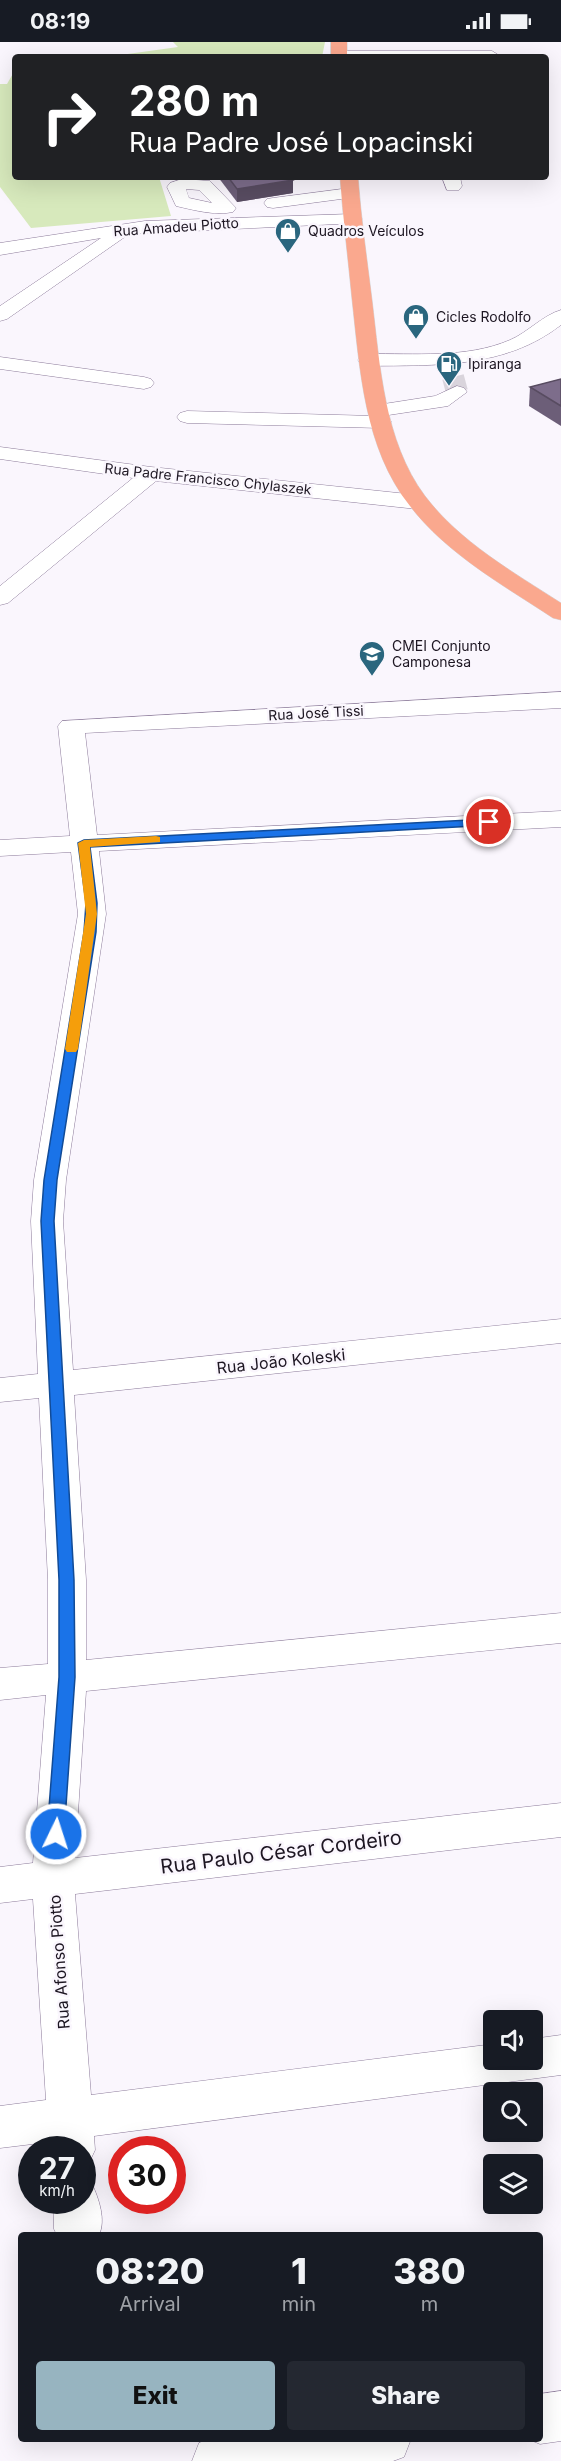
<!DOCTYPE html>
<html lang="en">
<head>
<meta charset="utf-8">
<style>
	body { margin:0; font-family:Inter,sans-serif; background:#242831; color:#f1f3f6; height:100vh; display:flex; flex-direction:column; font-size:22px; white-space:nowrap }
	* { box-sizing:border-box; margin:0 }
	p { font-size:20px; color:#9ea1a6 }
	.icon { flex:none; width:33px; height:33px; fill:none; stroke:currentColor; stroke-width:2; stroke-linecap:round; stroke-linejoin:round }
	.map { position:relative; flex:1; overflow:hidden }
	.sheet { position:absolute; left:18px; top:2190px; width:525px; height:210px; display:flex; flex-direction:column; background:#171b24; border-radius:6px; box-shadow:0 6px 24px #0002 }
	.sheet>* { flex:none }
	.hud { position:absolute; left:12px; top:12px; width:537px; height:126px; border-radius:6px; box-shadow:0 6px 24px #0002; background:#202124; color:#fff; overflow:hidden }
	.buttons { position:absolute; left:483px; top:1968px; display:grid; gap:12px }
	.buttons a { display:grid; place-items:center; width:60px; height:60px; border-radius:6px; background:#171b24; box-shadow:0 6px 24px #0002; font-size:30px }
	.speed { position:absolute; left:18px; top:2094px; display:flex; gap:12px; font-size:30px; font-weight:700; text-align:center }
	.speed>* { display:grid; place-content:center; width:78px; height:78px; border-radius:50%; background:#171b24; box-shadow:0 6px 24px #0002; line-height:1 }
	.speed small { font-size:15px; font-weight:400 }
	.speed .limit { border:9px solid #d22; background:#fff; color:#111 }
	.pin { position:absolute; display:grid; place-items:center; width:51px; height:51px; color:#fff; margin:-26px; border:3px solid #fff; border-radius:50%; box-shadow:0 2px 6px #0007 }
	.me { position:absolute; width:66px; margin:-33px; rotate:4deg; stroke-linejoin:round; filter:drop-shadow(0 0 4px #0008) }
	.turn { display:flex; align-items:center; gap:21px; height:126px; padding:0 18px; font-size:27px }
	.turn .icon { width:78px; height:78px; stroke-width:2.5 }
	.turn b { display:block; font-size:42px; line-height:51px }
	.eta { display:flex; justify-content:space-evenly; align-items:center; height:102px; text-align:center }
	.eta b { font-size:36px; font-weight:800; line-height:42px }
	.cta { display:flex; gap:12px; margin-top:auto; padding:12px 18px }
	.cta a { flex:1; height:69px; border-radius:6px; background:#97b4c0; color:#111; font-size:24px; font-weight:800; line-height:69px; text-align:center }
	.cta a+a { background:#242831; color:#f1f3f6 }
	.status { display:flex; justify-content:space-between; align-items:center; height:42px; padding:0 30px; background:#171b24; direction:ltr }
	.status svg { height:16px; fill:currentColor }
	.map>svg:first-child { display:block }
</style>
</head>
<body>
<div class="status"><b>08:19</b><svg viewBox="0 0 49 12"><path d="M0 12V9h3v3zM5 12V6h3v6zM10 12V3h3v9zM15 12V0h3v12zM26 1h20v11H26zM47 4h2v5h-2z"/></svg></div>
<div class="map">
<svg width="561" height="2419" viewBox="0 0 561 2419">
	<rect width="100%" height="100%" fill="#faf6fd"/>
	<g fill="#d7e9bc">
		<path d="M173 0H325L322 15H106L178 5Z"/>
		<path d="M15 28V135H159L171 174 31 186 0 145V42H7Z"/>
	</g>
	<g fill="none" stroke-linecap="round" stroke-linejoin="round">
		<path stroke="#d9d4dc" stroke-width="22" stroke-dasharray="22 11" stroke-linecap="butt" d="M453 335 457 350"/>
		<g stroke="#8c7b9a" stroke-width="1">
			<g id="minor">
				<path d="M339 9H492L500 14 332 15 333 11Z"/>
				<path d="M442 135H460L462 144 459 148H447Z"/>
				<path d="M182 137 210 139 236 166 233 170C215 174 194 168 176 164L167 145 170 141ZM186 147 199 148 212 161 189 156Z"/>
				<path d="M350 146 356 147 359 151 356 155 273 166 267 165 264 161 267 157 273 156Z"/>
				<path d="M353 172 359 173 362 177 359 181 129 192 7 277 0 279V264L101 196 0 213V201L145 179Z"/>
				<path d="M561 268V283C504 327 436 323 368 324L361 322 358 318 361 314 368 312C414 311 466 317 510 298 527 291 543 273 561 268Z"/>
				<path d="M0 315 144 335 151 337 154 341 151 345 144 347 0 327Z"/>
				<path d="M457 344 464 346 467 350 448 364 382 374 388 376 392 380 388 384 381 386 187 381 180 379 177 375 180 371 187 369 375 374 368 368 371 364 435 354Z"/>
				<path d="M0 405 151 425 417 453 425 455 428 460 425 465 417 467 156 439 8 561 0 563V544L133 436 0 417Z"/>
				<path d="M561 650V666L85 691 97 793 561 769V785L99 809 106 872 66 1138 63 1179 73 1328 561 1277V1301L74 1353 86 1538V1618L561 1571V1601L86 1649 75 1816 561 1761V1795L75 1852 91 2053 494 2002V2018H532V1997L561 1993V2033L94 2094 95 2108 88 2123 82 2125V2108H49V2100L0 2106V2064L46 2058 33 1857 0 1861V1825L33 1821 46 1653 0 1658V1626L48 1622V1538L39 1356 0 1360V1336L38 1332 31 1179 34 1138 78 872 71 810 0 814V798L70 794 58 684 62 679Z"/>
				<path d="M82 2138 92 2142C99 2157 106 2178 99 2193H57L54 2187 53 2158H82Z"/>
				<path d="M561 2349V2399L540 2402 528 2397H540V2352Z"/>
				<path d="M209 2397H411L404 2415 393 2419H192L199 2401Z"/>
			</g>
		</g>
		<g stroke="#d6d5d7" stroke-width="1">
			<g id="major">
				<rect x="331" y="0" width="16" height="15"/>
				<path d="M340 135H358C361 176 367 217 372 258 380 323 384 399 425 454 460 500 513 530 561 561V578L553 576C503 543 447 512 410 464 364 406 360 328 352 257 348 216 343 176 340 135Z"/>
			</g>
		</g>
		<use href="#minor" fill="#fff" fill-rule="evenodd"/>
		<use href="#major" fill="#faa88e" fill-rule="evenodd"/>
	</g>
	<g fill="#6c5e78">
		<path d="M218 135H290L293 138V151L237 160Z"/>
		<path d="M561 337V384L529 364 530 345Z"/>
	</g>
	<path fill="#584c61" d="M293 138V151L237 160V147Z"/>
	<g fill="#7d6d8b" stroke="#584c61" stroke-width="1.5">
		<path d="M228 135H290L293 138 237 147Z"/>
		<path d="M561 337V364L530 345Z"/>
	</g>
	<path fill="#1a73e8" stroke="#114b97" stroke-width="1.5" d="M489 777 493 778V783L90 805 97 861 96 890 57 1138 54 1179 74 1538 75 1635 64 1792 62 1797 56 1799 50 1797 47 1792 59 1635V1538L41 1179 44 1138 84 890 86 861 78 801 84 798Z"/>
	<path fill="#f59e0b" d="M156 794 160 795V800L90 805 97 872 78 1007 76 1010H67L65 1007 86 872 78 801 84 798Z"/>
	<defs>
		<g id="shop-pin" transform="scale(1.35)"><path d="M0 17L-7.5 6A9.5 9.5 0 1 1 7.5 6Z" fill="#2a667e" stroke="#faf6fd"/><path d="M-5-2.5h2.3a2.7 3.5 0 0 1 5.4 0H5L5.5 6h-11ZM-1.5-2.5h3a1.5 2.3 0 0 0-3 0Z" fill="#fff"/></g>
		<g id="fuel-pin" transform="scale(1.35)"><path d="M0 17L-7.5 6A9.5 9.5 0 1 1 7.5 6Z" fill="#2a667e" stroke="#faf6fd"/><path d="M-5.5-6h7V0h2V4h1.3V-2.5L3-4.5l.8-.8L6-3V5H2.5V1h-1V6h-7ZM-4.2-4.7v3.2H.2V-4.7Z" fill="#fff"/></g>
		<g id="school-pin" transform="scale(1.35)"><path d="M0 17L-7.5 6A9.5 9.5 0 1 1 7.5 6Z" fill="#2a667e" stroke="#faf6fd"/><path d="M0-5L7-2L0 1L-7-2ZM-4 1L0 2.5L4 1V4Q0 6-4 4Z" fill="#fff"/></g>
	</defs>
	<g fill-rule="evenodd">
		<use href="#shop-pin" x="288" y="189"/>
		<use href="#shop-pin" x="416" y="275"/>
		<use href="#fuel-pin" x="449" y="322"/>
		<use href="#school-pin" x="372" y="612"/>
	</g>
	<g text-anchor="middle" stroke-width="5" stroke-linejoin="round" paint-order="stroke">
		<g font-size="14" fill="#1d1622" stroke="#faf6fd">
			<text transform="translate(176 185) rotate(-4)" y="5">Rua Amadeu Piotto</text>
			<text transform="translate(208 437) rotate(6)" y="5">Rua Padre Francisco Chylaszek</text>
			<text transform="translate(316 671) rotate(-3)" y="5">Rua José Tissi</text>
		</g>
		<g font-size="14" fill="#1d1622" stroke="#faf6fd" text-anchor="start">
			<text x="308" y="194">Quadros Veículos</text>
			<text x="436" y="280">Cicles Rodolfo</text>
			<text x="468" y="327">Ipiranga</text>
			<text x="392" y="609">CMEI Conjunto<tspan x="392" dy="16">Camponesa</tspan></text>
		</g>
		<g font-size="16" fill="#1d1622" stroke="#faf6fd">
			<text transform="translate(281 1319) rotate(-6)" y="6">Rua João Koleski</text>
			<text transform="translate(59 1920) rotate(-94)" y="6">Rua Afonso Piotto</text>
		</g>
		<g font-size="20" fill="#1d1622" stroke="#faf6fd">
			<text transform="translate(281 1810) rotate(-7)" y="7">Rua Paulo César Cordeiro</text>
		</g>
	</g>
</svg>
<div class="buttons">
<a><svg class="icon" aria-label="sound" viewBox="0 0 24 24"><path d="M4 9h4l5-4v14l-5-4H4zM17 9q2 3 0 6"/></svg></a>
<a><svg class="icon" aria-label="search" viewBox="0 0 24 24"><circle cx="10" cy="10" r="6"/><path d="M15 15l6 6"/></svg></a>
<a><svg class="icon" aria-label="layers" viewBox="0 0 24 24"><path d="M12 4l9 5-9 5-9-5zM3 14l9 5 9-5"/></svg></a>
</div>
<div class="speed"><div>27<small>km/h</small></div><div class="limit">30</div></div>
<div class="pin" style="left:489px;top:780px;background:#d93025"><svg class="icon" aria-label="arrive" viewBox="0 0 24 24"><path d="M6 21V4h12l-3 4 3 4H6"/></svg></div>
<svg class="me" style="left:56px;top:1792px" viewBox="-20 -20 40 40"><circle r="17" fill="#1a73e8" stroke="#fff" stroke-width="3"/><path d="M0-11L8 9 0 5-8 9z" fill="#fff"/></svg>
<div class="hud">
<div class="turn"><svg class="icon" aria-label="right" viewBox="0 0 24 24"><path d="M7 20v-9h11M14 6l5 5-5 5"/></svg><div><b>280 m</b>Rua Padre José Lopacinski</div></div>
</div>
<section class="sheet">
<div class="eta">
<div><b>08:20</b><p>Arrival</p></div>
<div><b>1</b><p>min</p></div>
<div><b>380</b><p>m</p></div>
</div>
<div class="cta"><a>Exit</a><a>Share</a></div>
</section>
</div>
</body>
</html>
